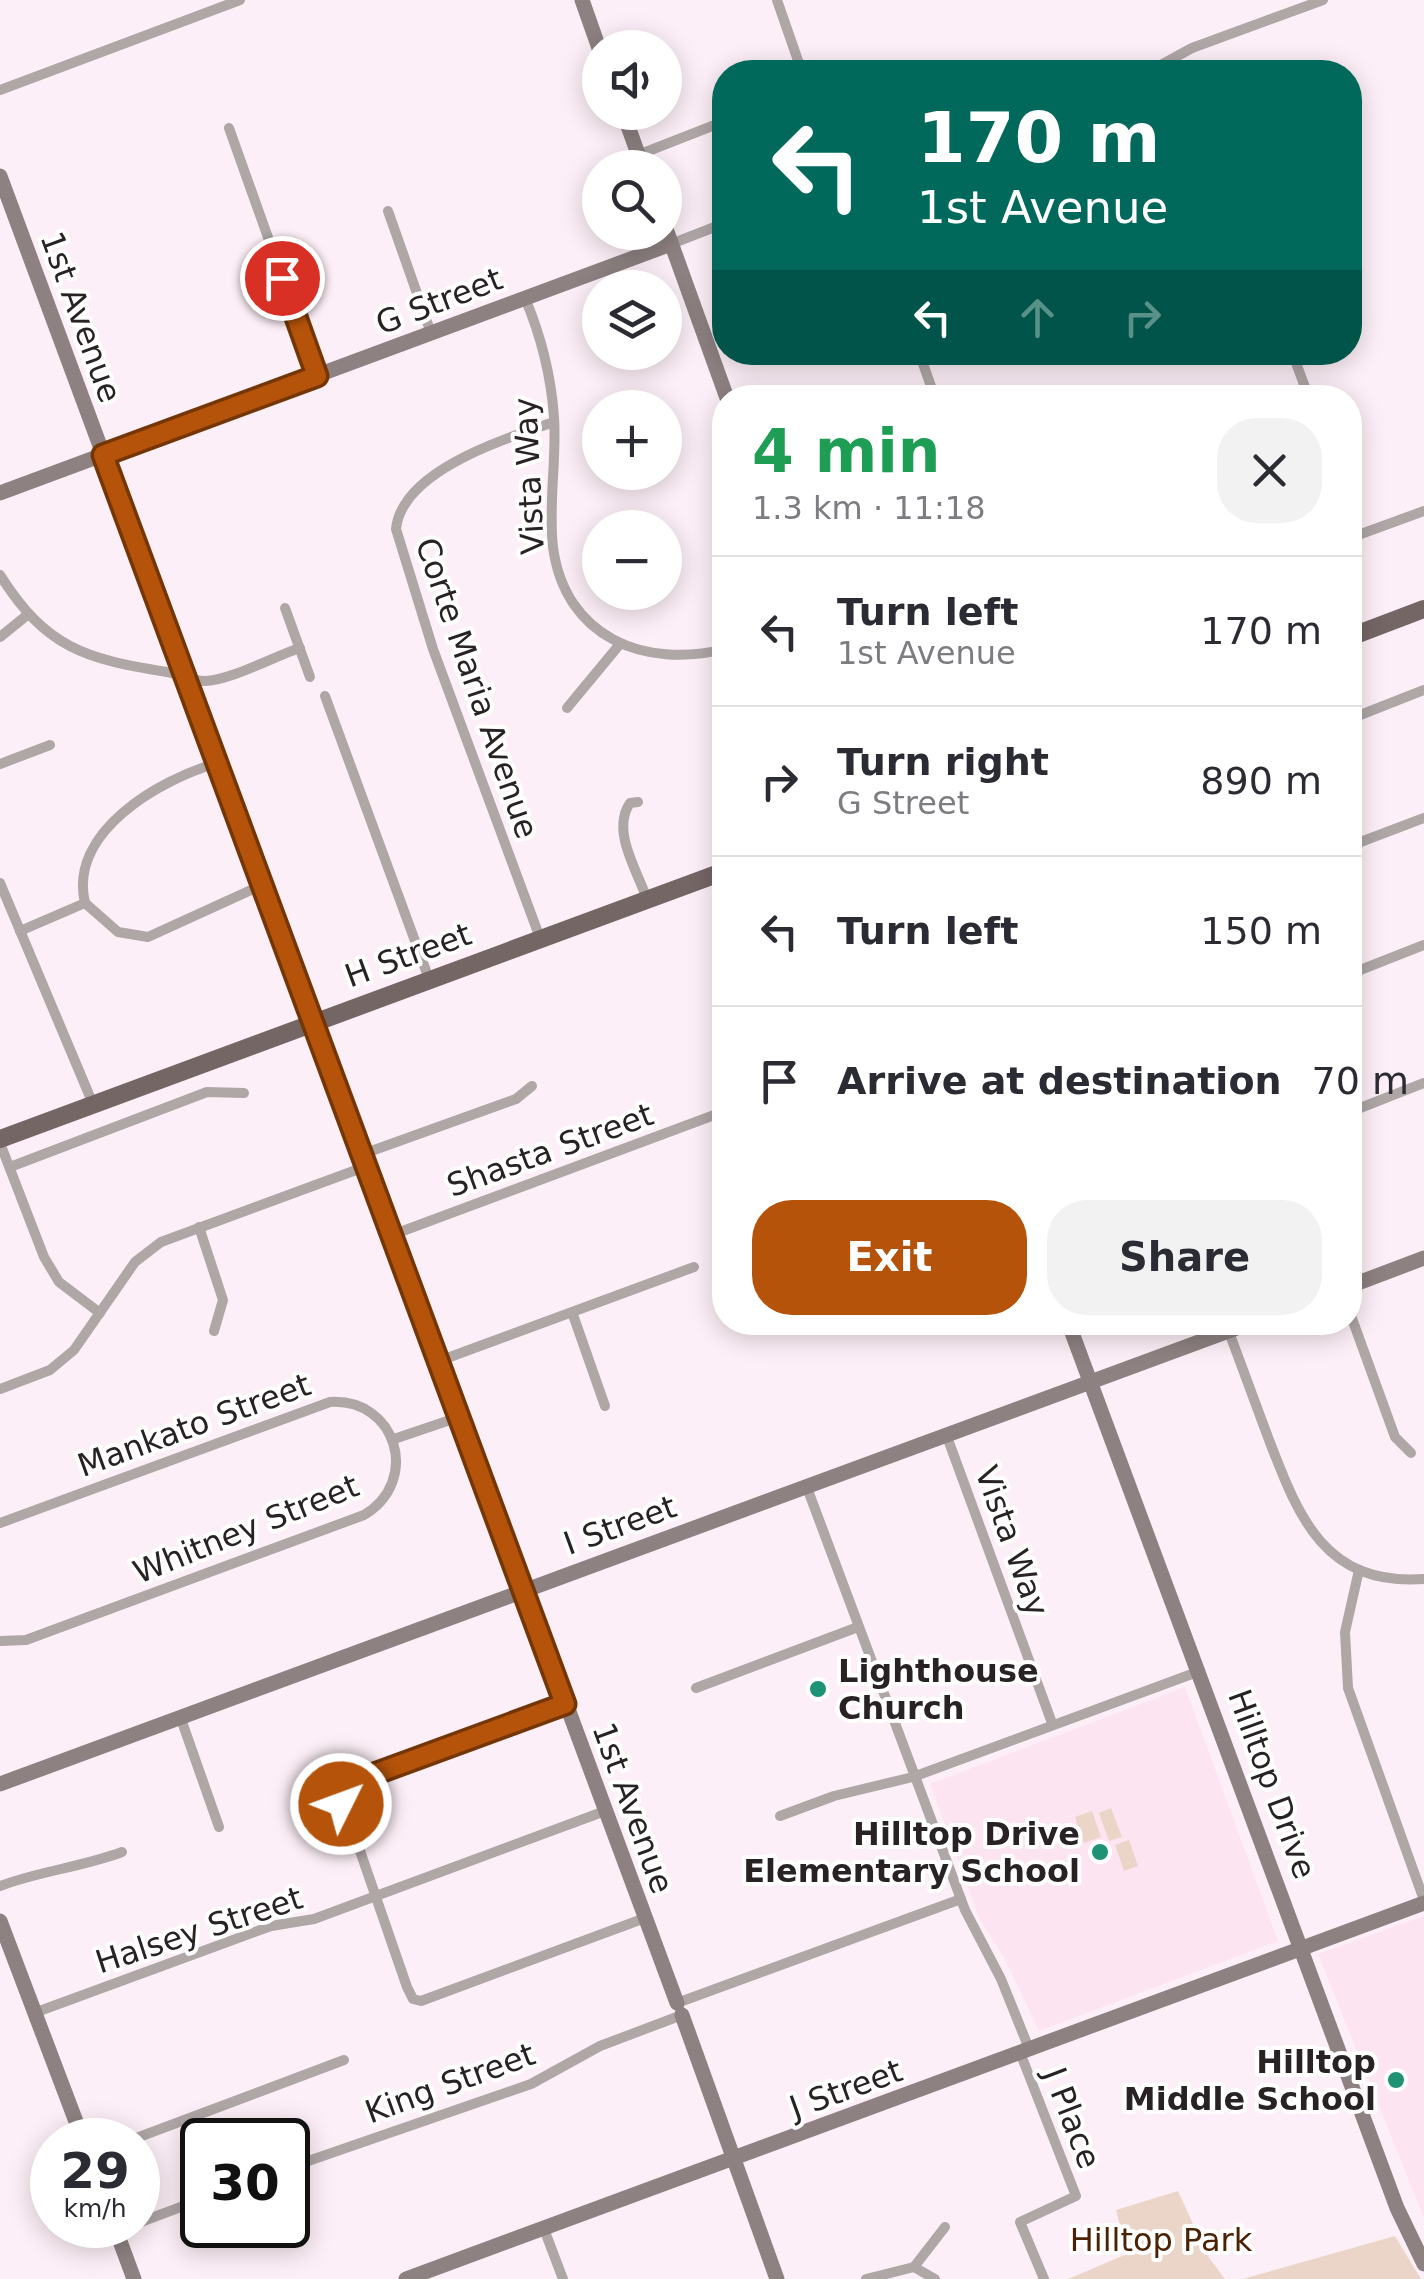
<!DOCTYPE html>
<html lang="en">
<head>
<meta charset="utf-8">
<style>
	body { margin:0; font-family:"DejaVu Sans",sans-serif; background:#f2f2f3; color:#2b2b33; height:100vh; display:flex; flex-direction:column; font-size:38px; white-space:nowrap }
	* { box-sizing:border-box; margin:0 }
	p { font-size:32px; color:#7c7c81 }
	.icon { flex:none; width:55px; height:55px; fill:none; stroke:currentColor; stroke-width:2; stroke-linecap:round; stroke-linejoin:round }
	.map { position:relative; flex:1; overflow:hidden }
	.panel { position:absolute; left:712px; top:385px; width:650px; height:950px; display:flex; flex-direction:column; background:#fff; border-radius:40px; box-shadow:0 5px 25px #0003 }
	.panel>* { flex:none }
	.hud { position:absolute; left:712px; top:60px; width:650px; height:305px; border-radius:40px; box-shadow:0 5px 25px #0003; background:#00695c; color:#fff; overflow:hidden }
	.fabs { position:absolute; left:582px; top:30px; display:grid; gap:20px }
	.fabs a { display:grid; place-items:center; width:100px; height:100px; border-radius:50%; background:#fff; box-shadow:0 5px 25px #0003; font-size:50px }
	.speed { position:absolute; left:30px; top:2118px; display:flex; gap:20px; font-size:50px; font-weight:700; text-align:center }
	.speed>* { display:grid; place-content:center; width:130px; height:130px; border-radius:50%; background:#fff; box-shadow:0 5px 25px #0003; line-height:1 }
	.speed small { font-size:25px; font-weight:400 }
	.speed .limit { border:5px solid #111; border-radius:15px; background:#fff; color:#111 }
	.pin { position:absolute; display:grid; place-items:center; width:85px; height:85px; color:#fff; margin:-42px; border:5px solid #fff; border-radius:50%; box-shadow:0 2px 10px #0007 }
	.me { position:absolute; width:110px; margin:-55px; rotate:48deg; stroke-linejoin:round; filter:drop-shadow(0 0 8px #0008) }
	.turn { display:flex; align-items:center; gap:35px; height:210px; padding:0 40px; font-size:45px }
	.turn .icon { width:130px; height:130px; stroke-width:2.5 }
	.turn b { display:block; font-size:70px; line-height:85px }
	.lanes { display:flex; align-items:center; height:95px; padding:0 40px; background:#0003; justify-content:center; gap:50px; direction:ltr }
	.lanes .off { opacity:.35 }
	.round { display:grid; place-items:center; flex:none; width:105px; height:105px; border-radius:40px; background:#f2f2f3 }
	.head { display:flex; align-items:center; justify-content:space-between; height:170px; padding:0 40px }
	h1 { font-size:60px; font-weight:700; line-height:75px; color:#1e9e55 }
	.button { display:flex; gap:20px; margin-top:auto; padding:20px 40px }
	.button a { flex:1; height:115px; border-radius:40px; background:#b45309; color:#fff; font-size:40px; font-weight:700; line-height:115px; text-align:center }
	.button a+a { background:#f2f2f3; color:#2b2b33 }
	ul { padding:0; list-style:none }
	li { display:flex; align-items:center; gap:30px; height:150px; padding:0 40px; border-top:2px solid #e1e1e2 }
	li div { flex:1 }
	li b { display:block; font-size:38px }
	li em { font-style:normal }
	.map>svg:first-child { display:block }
</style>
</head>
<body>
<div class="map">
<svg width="1424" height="2279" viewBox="0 0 1424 2279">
	<rect width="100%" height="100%" fill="#fdeff7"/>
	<g fill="#fce4f1">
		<path d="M1185 1687 1278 1941 1039 2031 1005 1959 980 1920 930 1784Z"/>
		<path d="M1424 1916V2218L1318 1954Z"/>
	</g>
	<g fill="#ebd5c8">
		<path d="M1111 1808 1122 1837 1109 1841 1099 1813Z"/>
		<path d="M1092 1811 1101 1837 1084 1843 1075 1817Z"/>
		<path d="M1129 1840 1138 1866 1124 1871 1115 1845Z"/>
		<path d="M1178 2191 1207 2255 1225 2279H1068L1127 2254 1116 2210Z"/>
		<path d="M1395 2236 1421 2279H1243Z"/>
	</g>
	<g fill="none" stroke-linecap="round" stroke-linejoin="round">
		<g stroke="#afa6a6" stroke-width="10">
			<path d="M777 0 802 72"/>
			<path d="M1148 72 1192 48 1323 0"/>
			<path d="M0 90 240 0"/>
			<path d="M229 128 317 375"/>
			<path d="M638 155 725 121"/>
			<path d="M388 211 431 333"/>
			<path d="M671 244 725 223"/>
			<path d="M525 298C541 336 551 375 554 417 557 460 548 504 553 547 565 638 645 669 725 649"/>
			<path d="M919 352 935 398"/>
			<path d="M1292 352 1309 398"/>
			<path d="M1350 538 1424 511"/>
			<path d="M0 575C46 648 85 659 167 672 179 674 192 681 205 681 229 681 275 656 300 648"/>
			<path d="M285 608 310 677"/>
			<path d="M0 637 26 616"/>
			<path d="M325 696 429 979"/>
			<path d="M567 708 620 644"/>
			<path d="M1350 719 1424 690"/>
			<path d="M0 764 50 745"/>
			<path d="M638 802 630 803C611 831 637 870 647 899"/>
			<path d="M1350 846 1424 818"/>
			<path d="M0 883 93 1104"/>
			<path d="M85 903C68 832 159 780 217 763"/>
			<path d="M85 903 118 932 148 937 262 885"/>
			<path d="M20 931 85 903"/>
			<path d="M540 938 433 649 396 529C402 470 507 438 554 422"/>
			<path d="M1350 974 1424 945"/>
			<path d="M1350 1112 1424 1083"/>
			<path d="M0 1143 44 1257 59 1282 100 1313"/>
			<path d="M363 1154 516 1099 532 1086"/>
			<path d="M10 1167 207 1092 244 1093"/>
			<path d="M199 1227 223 1300 214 1331"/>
			<path d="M392 1235 725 1111"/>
			<path d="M572 1312 605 1406"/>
			<path d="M1350 1313 1395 1437 1411 1453"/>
			<path d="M1229 1332C1242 1368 1256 1404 1269 1440 1299 1518 1325 1586 1424 1579"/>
			<path d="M439 1361 694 1267"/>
			<path d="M0 1389 50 1370 74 1350 135 1262 161 1242 367 1166"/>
			<path d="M946 1434 1052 1723"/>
			<path d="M394 1439 459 1417"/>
			<path d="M806 1485 965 1910 1001 1979 1030 2051"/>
			<path d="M0 1523 330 1402C397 1398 421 1481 364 1515L26 1640 0 1641"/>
			<path d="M1359 1570 1345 1632 1348 1688 1424 1900"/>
			<path d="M696 1688 858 1627"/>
			<path d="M565 1703 358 1780 340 1793 407 1987 413 1999 421 2001 645 1918"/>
			<path d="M181 1719 219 1827"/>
			<path d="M780 1816 834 1796 913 1777 1200 1671"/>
			<path d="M0 1886C40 1871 82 1867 122 1852"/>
			<path d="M34 2013 271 1926 314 1919 605 1811"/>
			<path d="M1021 2055 1076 2196 1020 2222 1044 2279"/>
			<path d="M131 2140 344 2060"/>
			<path d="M288 2168 531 2084 600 2046 682 2015 677 2003 961 1899"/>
			<path d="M138 2223 202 2199"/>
			<path d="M544 2229 563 2279"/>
			<path d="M914 2267 945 2227"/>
			<path d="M866 2279 914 2267 935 2279"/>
		</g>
		<g stroke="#8d8181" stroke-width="15">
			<path d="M582 0 600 51"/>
			<path d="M623 112 643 168"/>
			<path d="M0 176 677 2003"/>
			<path d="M665 226 727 398"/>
			<path d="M0 493 671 244"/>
			<path d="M1350 1286 1424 1258"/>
			<path d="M1068 1322 1397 2208 1424 2264"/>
			<path d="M0 1784 1253 1322"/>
			<path d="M0 1921 83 2140"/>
			<path d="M682 2015 777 2279"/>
			<path d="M114 2225 134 2279"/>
			<path d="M406 2279 1424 1903"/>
		</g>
		<g stroke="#756666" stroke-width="18">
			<path d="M1350 637 1424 609"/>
			<path d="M0 1139 725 871"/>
		</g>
	</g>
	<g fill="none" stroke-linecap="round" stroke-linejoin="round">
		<g stroke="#753606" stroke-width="25">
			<path id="route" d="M282 278 317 376 103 455 565 1704 358 1780 340 1794 341 1804"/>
		</g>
		<use href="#route" stroke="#b45309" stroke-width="18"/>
	</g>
	<g fill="#1d9275" stroke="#fff" stroke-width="4">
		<circle cx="818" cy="1689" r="10"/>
		<circle cx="1100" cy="1852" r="10"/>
		<circle cx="1396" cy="2080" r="10"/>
	</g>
	<g text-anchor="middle" stroke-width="8" stroke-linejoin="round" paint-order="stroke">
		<g font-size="32" fill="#282225" stroke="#fff">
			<text transform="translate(439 301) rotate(-21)" y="11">G Street</text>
			<text transform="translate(81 317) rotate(70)" y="11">1st Avenue</text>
			<text transform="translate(529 476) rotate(-93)" y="11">Vista Way</text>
			<text transform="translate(477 688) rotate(71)" y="11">Corte Maria Avenue</text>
			<text transform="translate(408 955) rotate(-20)" y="11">H Street</text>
			<text transform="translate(550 1150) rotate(-20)" y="11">Shasta Street</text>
			<text transform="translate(194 1425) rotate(-20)" y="11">Mankato Street</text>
			<text transform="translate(620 1525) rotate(-20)" y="11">I Street</text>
			<text transform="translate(246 1529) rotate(-22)" y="11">Whitney Street</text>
			<text transform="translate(1012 1541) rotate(70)" y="11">Vista Way</text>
			<text transform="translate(1272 1784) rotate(70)" y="11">Hilltop Drive</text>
			<text transform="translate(633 1808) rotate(70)" y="11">1st Avenue</text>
			<text transform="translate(199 1930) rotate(-18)" y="11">Halsey Street</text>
			<text transform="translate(450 2083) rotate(-20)" y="11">King Street</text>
			<text transform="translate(846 2089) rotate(-20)" y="11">J Street</text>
			<text transform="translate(1072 2118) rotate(69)" y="11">J Place</text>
		</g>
		<g font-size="32" font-weight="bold" fill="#282225" stroke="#fff" text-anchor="end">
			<text x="838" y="1682" text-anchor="start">Lighthouse<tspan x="838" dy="37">Church</tspan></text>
			<text x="1080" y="1845">Hilltop Drive<tspan x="1080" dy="37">Elementary School</tspan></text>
			<text x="1376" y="2073">Hilltop<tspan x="1376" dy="37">Middle School</tspan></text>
		</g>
		<g font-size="32" fill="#4b2203" stroke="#fff">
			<text x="1161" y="2251">Hilltop Park</text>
		</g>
	</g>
</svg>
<div class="fabs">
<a><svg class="icon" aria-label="sound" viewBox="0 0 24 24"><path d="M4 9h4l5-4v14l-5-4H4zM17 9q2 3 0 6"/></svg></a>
<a><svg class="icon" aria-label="search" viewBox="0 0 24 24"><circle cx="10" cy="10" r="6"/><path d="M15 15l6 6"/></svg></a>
<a><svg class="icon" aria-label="layers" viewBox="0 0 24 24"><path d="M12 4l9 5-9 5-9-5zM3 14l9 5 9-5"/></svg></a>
<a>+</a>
<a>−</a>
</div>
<div class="speed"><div>29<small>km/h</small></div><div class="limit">30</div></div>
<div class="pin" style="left:282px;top:278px;background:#d93025"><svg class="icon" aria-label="arrive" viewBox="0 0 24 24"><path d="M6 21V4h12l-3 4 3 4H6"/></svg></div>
<svg class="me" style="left:341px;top:1804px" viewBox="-20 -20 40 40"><circle r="17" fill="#b45309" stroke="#fff" stroke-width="3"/><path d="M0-11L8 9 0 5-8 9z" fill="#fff"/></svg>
<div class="hud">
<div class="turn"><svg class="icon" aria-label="left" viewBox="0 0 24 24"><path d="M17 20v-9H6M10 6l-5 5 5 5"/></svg><div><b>170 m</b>1st Avenue</div></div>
<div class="lanes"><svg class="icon" aria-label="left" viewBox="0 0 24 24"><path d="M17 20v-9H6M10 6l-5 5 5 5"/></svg><svg class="icon off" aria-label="ahead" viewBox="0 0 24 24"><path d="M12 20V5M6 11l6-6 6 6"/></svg><svg class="icon off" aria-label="right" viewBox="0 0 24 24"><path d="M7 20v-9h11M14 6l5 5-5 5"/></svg></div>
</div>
<section class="panel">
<div class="head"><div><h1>4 min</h1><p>1.3 km · 11:18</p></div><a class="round"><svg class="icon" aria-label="close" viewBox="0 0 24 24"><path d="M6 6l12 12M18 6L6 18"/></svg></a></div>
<ul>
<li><svg class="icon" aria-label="left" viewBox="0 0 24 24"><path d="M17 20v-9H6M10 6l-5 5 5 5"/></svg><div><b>Turn left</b><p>1st Avenue</p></div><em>170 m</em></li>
<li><svg class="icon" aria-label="right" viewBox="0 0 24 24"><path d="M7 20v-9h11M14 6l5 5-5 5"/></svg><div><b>Turn right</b><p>G Street</p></div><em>890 m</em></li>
<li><svg class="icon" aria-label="left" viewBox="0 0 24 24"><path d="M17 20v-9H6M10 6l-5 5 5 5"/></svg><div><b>Turn left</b></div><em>150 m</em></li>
<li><svg class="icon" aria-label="arrive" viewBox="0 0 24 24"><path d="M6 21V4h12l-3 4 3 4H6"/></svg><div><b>Arrive at destination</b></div><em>70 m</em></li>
</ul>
<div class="button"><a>Exit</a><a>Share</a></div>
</section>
</div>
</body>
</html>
